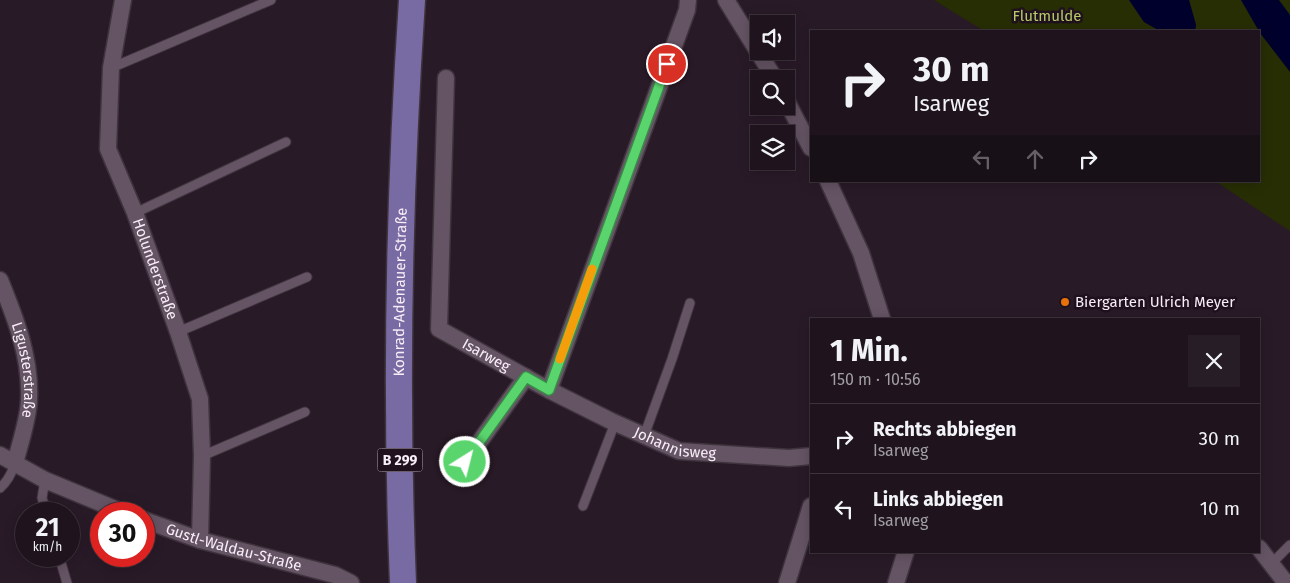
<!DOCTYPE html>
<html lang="de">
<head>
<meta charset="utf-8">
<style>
	body { margin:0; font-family:"Fira Sans",sans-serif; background:#271d26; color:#f1f3f6; height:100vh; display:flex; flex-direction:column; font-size:19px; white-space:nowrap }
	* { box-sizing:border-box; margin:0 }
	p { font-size:16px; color:#a19ea4 }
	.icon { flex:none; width:28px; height:28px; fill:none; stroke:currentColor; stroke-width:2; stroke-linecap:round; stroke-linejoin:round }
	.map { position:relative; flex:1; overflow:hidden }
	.details { position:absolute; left:810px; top:318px; width:450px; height:235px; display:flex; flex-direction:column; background:#1f141d; border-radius:0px; box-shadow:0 2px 12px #0003,0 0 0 1px #3c333b }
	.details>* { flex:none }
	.top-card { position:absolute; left:810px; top:30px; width:450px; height:152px; border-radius:0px; box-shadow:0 2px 12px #0003,0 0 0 1px #3c333b; background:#1f141d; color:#f1f3f6; overflow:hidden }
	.tools { position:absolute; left:750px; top:15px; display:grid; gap:10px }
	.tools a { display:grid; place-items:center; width:45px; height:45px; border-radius:0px; background:#1f141d; box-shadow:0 2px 12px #0003,0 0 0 1px #3c333b; font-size:25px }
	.speed { position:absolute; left:15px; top:502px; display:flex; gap:10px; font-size:25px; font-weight:700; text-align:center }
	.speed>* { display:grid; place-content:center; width:65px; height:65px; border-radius:50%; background:#1f141d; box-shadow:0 2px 12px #0003,0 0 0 1px #3c333b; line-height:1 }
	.speed small { font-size:12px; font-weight:400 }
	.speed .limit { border:8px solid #d22; background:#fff; color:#111 }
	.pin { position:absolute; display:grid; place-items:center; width:42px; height:42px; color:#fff; margin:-21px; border:2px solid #fff; border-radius:50%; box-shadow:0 1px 5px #0007 }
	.me { position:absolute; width:55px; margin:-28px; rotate:36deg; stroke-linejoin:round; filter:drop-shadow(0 0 4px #0008) }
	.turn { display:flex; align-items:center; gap:18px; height:105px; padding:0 20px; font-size:22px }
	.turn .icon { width:65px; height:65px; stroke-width:2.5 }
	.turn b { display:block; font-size:35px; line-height:42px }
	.lanes { display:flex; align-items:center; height:48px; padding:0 20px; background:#0003; justify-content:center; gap:25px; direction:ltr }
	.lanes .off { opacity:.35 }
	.round { display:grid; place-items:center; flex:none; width:52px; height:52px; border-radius:0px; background:#271d26 }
	.overview { display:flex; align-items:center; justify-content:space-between; height:85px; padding:0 20px }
	h1 { font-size:30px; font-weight:700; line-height:38px }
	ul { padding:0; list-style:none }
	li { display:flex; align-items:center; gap:15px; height:70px; padding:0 20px; border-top:1px solid #3c333b }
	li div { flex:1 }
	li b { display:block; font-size:19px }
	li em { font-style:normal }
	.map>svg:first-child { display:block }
</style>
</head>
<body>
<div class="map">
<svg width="1290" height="583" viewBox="0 0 1290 583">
	<rect width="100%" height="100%" fill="#291a27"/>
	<g fill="#272e04">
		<path d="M934 0H1129L1144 22 1160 31H984Z"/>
		<path d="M1189 0H1290V231L1215 181H1259V31H1195L1196 24Z"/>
	</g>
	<g fill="#00002c">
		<path d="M1129 0H1189L1196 25 1195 31H1160L1144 22Z"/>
		<path d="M1241 0H1279L1290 15V72L1260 33Z"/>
	</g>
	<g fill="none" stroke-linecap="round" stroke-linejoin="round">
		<g stroke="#3f343e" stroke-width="11">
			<g id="service">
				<path d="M111 68 271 0"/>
				<path d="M135 213 286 142"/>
				<path d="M178 332 307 277"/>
				<path d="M644 436 672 359 690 303"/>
				<path d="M202 456 305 412"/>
				<path d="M45 480 42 498 47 514"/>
				<path d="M0 488C8 481 12 473 15 463"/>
				<path d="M583 506 615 423"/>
				<path d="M59 556 67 583"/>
				<path d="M1271 564 1290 545"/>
			</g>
		</g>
		<g stroke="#3f343e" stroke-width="19">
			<g id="minor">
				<path id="s1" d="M123 0 111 68 108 149 135 213 178 332 200 399 202 456 200 540"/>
				<path d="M726 0 775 79"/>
				<path id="s2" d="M446 78 439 329 549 390 687 10 688 0"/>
				<path d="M786 100 811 148"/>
				<path d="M828 181 861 253 882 319"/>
				<path id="s3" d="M0 280C15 317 31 357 29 399 29 417 20 444 15 463"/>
				<path id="s4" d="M549 390 611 421 679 451 789 458 811 456"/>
				<path d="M0 455 45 480 127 514"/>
				<path d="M465 462 526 377"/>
				<path id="s5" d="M144 520 200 540 335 575 351 583"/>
				<path d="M1259 548 1286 583"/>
				<path d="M787 583 811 506"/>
				<path d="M896 583 906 551"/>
			</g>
		</g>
		<g stroke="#3f343e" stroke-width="29">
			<g id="primary">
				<path id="s6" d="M403 583C395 389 399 194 412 0"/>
			</g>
		</g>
		<use href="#service" stroke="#655464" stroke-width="9"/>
		<use href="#minor" stroke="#655464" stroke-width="16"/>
		<use href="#primary" stroke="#786aa2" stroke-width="26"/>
	</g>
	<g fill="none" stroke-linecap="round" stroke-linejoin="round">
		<g stroke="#3a8a48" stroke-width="12">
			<path id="route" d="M465 462 526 377 549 390 667 64"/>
		</g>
		<use href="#route" stroke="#5ad56e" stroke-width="9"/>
		<path stroke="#f59e0b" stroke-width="9" d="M560 359 592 269"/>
	</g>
	<circle fill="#e8710a" stroke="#1f111e" stroke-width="2" cx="1065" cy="302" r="5"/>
	<g text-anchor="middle" stroke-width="5" stroke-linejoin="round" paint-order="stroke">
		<rect fill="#1f111e" stroke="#b7acb6" stroke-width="1" x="377.5" y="448.5" width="45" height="23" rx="4"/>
		<g font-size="14" font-weight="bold" fill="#f8eef7">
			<text x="400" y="465">B 299</text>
		</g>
		<g font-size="15" fill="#b6ca67" stroke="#1f111e">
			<text x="1047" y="21">Flutmulde</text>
		</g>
		<g font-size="15" fill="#f8eef7" stroke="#1f111e">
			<text dy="5" stroke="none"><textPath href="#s1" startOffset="279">Holunderstraße</textPath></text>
			<text dy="5" stroke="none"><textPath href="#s6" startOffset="291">Konrad-Adenauer-Straße</textPath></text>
			<text dy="5" stroke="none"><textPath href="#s2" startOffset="305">Isarweg</textPath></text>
			<text dy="5" stroke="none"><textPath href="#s3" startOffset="94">Ligusterstraße</textPath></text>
			<text dy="5" stroke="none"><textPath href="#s4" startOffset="138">Johannisweg</textPath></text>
			<text dy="5" stroke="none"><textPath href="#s5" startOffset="94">Gustl-Waldau-Straße</textPath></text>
		</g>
		<g font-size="15" fill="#f8eef7" stroke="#1f111e" text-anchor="start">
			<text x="1075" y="307">Biergarten Ulrich Meyer</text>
		</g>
	</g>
</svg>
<div class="tools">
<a><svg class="icon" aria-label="sound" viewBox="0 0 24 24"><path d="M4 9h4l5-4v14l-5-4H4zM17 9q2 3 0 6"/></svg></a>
<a><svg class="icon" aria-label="search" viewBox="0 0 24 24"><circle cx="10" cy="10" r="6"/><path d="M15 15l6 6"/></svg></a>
<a><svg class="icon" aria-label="layers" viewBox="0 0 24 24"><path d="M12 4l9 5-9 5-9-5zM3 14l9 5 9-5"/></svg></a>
</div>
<div class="speed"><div>21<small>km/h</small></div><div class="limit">30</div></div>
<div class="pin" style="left:667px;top:64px;background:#d93025"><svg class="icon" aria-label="arrive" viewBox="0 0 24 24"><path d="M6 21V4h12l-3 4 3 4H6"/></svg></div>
<svg class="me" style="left:465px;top:462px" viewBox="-20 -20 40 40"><circle r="17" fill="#5ad56e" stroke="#fff" stroke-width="3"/><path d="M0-11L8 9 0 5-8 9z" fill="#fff"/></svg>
<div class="top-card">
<div class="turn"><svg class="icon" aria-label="right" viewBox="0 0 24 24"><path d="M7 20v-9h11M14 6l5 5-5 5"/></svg><div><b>30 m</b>Isarweg</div></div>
<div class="lanes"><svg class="icon off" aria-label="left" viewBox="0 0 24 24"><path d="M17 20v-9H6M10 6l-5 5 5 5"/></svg><svg class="icon off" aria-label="ahead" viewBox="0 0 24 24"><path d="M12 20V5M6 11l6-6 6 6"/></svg><svg class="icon" aria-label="right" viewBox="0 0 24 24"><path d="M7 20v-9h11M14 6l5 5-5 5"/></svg></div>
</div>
<section class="details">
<div class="overview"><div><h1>1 Min.</h1><p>150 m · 10:56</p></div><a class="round"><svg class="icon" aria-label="close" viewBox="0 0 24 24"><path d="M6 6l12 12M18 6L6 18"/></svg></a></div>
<ul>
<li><svg class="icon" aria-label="right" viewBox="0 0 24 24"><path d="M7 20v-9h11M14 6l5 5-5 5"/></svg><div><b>Rechts abbiegen</b><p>Isarweg</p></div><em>30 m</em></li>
<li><svg class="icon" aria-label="left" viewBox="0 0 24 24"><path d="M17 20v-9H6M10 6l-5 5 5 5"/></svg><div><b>Links abbiegen</b><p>Isarweg</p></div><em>10 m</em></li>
</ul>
</section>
</div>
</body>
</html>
